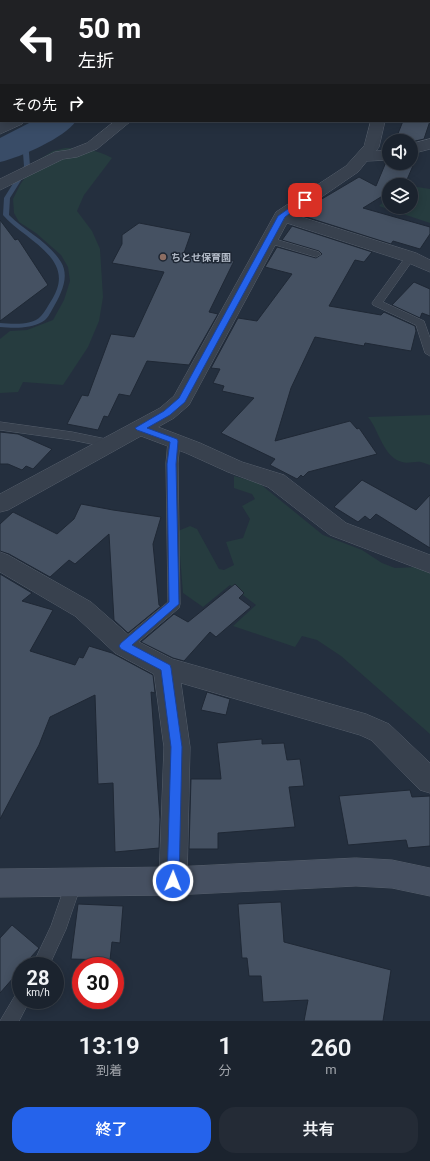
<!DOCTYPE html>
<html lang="ja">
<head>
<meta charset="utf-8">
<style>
	body { margin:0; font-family:Roboto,"Noto Sans JP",sans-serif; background:#242b36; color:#f1f3f6; height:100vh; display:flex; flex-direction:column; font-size:15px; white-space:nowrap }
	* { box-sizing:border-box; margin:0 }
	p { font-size:13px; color:#a0a4aa }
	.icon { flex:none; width:22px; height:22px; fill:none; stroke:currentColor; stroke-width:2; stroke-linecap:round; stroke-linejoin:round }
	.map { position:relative; height:1021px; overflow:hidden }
	.sheet { display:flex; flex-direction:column; background:#1b232e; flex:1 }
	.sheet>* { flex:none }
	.hud { position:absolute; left:0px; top:0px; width:430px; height:122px; box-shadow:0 2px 10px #0003,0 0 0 1px #39404a; background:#202124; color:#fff; overflow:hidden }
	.tools { position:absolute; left:382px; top:134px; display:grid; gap:8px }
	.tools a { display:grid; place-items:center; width:36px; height:36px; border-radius:50%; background:#1b232e; box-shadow:0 2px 10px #0003,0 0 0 1px #39404a; font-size:20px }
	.speed { position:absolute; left:12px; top:957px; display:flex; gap:8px; font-size:20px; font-weight:700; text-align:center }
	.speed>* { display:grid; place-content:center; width:52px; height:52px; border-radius:50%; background:#1b232e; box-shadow:0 2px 10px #0003,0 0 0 1px #39404a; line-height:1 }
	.speed small { font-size:10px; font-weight:400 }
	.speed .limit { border:6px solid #d22; background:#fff; color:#111 }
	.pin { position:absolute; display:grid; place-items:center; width:34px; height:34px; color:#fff; margin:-17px; border-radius:8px; box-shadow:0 2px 6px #0006 }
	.me { position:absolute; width:44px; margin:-22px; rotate:1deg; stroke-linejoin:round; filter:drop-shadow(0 0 3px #0008) }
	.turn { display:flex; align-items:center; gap:14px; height:84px; padding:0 12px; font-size:18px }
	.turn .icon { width:52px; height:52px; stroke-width:2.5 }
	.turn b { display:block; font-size:28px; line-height:34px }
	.then { display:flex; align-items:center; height:38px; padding:0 12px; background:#0003; gap:8px; font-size:15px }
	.eta { display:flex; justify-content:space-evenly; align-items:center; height:68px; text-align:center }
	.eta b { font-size:24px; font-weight:600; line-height:28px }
	.cta { display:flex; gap:8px; margin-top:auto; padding:8px 12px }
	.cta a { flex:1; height:46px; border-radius:16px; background:#2563eb; color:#fff; font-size:16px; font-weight:600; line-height:46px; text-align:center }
	.cta a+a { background:#242b36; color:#f1f3f6 }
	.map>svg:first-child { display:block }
</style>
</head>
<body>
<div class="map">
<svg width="430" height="1021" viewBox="0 0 430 1021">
	<rect width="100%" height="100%" fill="#242f3e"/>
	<g fill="#263c3f">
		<path d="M65 148C82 148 98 150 112 158L84 195 77 211 92 231 100 249 103 297 99 321 88 347 63 385 23 382 18 392 0 393V339L10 331 27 330 53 320 64 300 70 281 68 267 61 255 36 233 19 222 14 213 13 199 20 185 35 162 53 151Z"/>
		<path d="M411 186 430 189V223L379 206 389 197V207H411Z"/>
		<path d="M430 415V465C427 464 424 463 421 462 415 461 408 464 402 462 383 457 379 430 368 417Z"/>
		<path d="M234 476 259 483 323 535 362 550 382 563 395 568 418 567 430 573V734L341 656 317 640 302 636 295 647 233 626 256 605 230 585 203 607 183 593 178 531 190 526 197 529 219 569 224 570 234 565 226 542 243 538 250 519 242 506 255 499 252 494 234 488Z"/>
	</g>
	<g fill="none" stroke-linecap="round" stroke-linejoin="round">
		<g fill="#394c67" fill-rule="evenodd">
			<path d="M86 0H91L86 1Z"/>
			<path d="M25 138 28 140 30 166 10 198 9 215C25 231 49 242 61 262 70 277 61 294 53 308 50 313 48 319 42 322 30 329 13 328 0 327V323C12 324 32 326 41 316 44 313 46 309 48 306 51 301 55 295 57 289 69 255 21 237 3 215L4 198 24 166 22 140Z"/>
		</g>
		<g fill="#394c67" fill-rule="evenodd">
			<path d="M274 0H305L273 1Z"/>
			<path d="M33 121H76C64 138 21 157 0 162V138Z"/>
		</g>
	</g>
	<g fill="#455162" stroke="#1f2835">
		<path d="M403 121H430L424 139 411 142V141H395Z"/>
		<path d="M418 154 406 182 400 185H389V192L363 208 430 227V234L420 249 393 241 391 244 300 215 315 203 359 177 376 186 386 162 411 163V155Z"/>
		<path d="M0 220 15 240 18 239 48 285 0 321Z"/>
		<path d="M139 223 191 233 184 253 234 261 209 312 218 314 189 365 147 361 130 396 119 394 108 417 104 416 98 430 67 424 82 395 88 396 111 334 134 337 164 272 112 263 122 244V235Z"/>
		<path d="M292 226 372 252 364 262 355 260 329 306 381 315 384 312 415 326 416 331 411 351 365 343 364 346 315 337 291 388 275 441 350 421 357 429 359 428 377 454 308 472 303 477 301 475 297 479 270 465 275 459 221 433 254 398 222 391 224 386 213 383 220 369 211 368 238 318 257 321 292 274 265 267 277 247 316 258 322 254 319 251 282 240Z"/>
		<path d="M414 282 430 289V316L422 313 420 318 392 305Z"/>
		<path d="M0 432 18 434 52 449 33 469 26 466 22 470 8 464H0Z"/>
		<path d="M362 480 416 510 430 495V548L376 514 370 520 365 516 358 522 334 507Z"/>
		<path d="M81 504 113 510 161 517 153 544 159 605 161 606 128 633 114 620 109 534 75 564 69 560 50 577 9 554 0 551V524L13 512 57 534 74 519Z"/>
		<path d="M0 574 32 593 22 601 53 610 30 651 75 665 79 657 83 658 89 646 112 653 153 675 155 693 151 692 160 819 159 848 115 852 113 783 98 784 95 695 50 717 39 745 0 819Z"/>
		<path d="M235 584 244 593 239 598 251 607 216 637 210 632 184 661 173 658 141 642 174 614 188 622Z"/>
		<path d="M207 692 230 699 226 715 201 710Z"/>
		<path d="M262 739V744L284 743 287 760 300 759 304 786 289 787 295 827 218 833V849H189L191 779H221L217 743Z"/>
		<path d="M410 790 412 797 430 796V846L408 848 406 840 348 845 339 796Z"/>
		<path d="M281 902 284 942 391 970 383 1021H304L308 1000 263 1002 261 976H249L247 958H242L238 904Z"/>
		<path d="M78 904 123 906 120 943 112 942 110 960 71 959Z"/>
		<path d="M12 925 39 948 23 966H21V969L0 993V938Z"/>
	</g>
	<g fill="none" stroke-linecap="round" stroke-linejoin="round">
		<g stroke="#565f6c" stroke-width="1">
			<g id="lane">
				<rect x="0" y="63" width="1" height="4"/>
				<path d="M268 237 319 252 321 254 316 257 265 242 263 240 265 238Z"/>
				<path d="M410 254 415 257 383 302 424 321 430 338V356L425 353 416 325 373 305 372 303 407 255Z"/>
				<path d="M0 422 72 432 111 440 115 441 117 444 115 447 111 448 72 440 0 430Z"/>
				<path d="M174 437 178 438 180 441 178 463 180 604 179 608 129 650 124 652 119 650 117 646 119 642 168 602 166 463 168 441 170 438Z"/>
				<path d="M74 874 80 877 82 882 66 929 49 966H32L51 926 68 877Z"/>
				<path d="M21 992V1000H30L19 1021H0L16 994Z"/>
			</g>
		</g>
		<g stroke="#565f6c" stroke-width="1">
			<g id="street">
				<rect x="17" y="0" width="15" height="1"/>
				<rect x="89" y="0" width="12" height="1"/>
				<rect x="402" y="0" width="12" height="1"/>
				<rect x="0" y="18" width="1" height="8"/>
				<rect x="429" y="86" width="1" height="9"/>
				<path d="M5 121H24L22 124 0 134V123Z"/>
				<path d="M115 121H131L97 149 77 157 63 159 0 190V179L55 152 69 150 87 143Z"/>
				<path d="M371 121H385L379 147 376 151 389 150V160L367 161 358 172 295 215 416 253 430 260V272L404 261 287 223 189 405 174 418 158 427 200 443 242 462 284 475 346 523 430 555V573L330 535 268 487 228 472 186 453 141 436 8 510 0 512V494L160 408 174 396 276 212 346 166 364 146Z"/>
				<path d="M430 139V149L411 154V144Z"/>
				<path d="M0 552 8 555 91 602 133 639 172 659 366 714 389 724 430 763V793L420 790 371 740 360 735 181 683 190 747 187 881 183 891 173 895 163 891 159 881 164 747 154 674 115 653 75 616 0 572Z"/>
			</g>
		</g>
		<g stroke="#565f6c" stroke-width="1">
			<path id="secondary" d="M356 858 392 860 430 868V896L392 888 356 886 173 895 0 897V869L173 867Z"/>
		</g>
		<use href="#lane" fill="#38414e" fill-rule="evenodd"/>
		<use href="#street" fill="#38414e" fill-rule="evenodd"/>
		<use href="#secondary" fill="#465061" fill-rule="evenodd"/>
	</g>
	<path fill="#2563eb" stroke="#184099" d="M302 199 308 200 285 217 185 402 170 415 147 428 177 439 178 441 176 464 179 604 132 645 170 665 171 668 182 747 179 881 177 885 173 886 169 885 167 881 171 747 161 670 121 649 119 646 121 643 169 602 167 464 170 442 137 430 135 428 164 411 179 398 278 216Z"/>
	<circle fill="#8d6e63" stroke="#1d2633" stroke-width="1.5" cx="163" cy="257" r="4"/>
	<g text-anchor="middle" stroke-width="3" stroke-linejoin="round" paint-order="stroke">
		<g font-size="10" font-weight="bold" fill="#b4bcc9" stroke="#1d2633" text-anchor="start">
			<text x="171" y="261">ちとせ保育園</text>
		</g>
	</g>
</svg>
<div class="tools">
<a><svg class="icon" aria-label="sound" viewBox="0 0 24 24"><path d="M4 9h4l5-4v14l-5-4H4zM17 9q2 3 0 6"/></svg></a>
<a><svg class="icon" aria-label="layers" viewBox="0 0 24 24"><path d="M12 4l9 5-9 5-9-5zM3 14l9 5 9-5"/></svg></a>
</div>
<div class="speed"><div>28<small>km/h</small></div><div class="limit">30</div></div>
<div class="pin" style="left:305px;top:200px;background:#d93025"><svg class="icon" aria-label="arrive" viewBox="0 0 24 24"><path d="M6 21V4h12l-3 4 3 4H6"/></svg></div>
<svg class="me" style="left:173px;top:881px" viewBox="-20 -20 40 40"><circle r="17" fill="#2563eb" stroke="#fff" stroke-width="3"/><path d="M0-11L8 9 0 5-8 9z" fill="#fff"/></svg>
<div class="hud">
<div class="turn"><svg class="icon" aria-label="left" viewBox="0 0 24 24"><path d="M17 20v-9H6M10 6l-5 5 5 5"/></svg><div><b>50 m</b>左折</div></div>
<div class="then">その先<svg class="icon" aria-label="right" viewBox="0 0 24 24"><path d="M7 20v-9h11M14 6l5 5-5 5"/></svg></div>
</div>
</div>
<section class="sheet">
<div class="eta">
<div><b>13:19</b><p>到着</p></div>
<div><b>1</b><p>分</p></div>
<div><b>260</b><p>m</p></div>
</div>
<div class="cta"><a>終了</a><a>共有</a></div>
</section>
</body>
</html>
